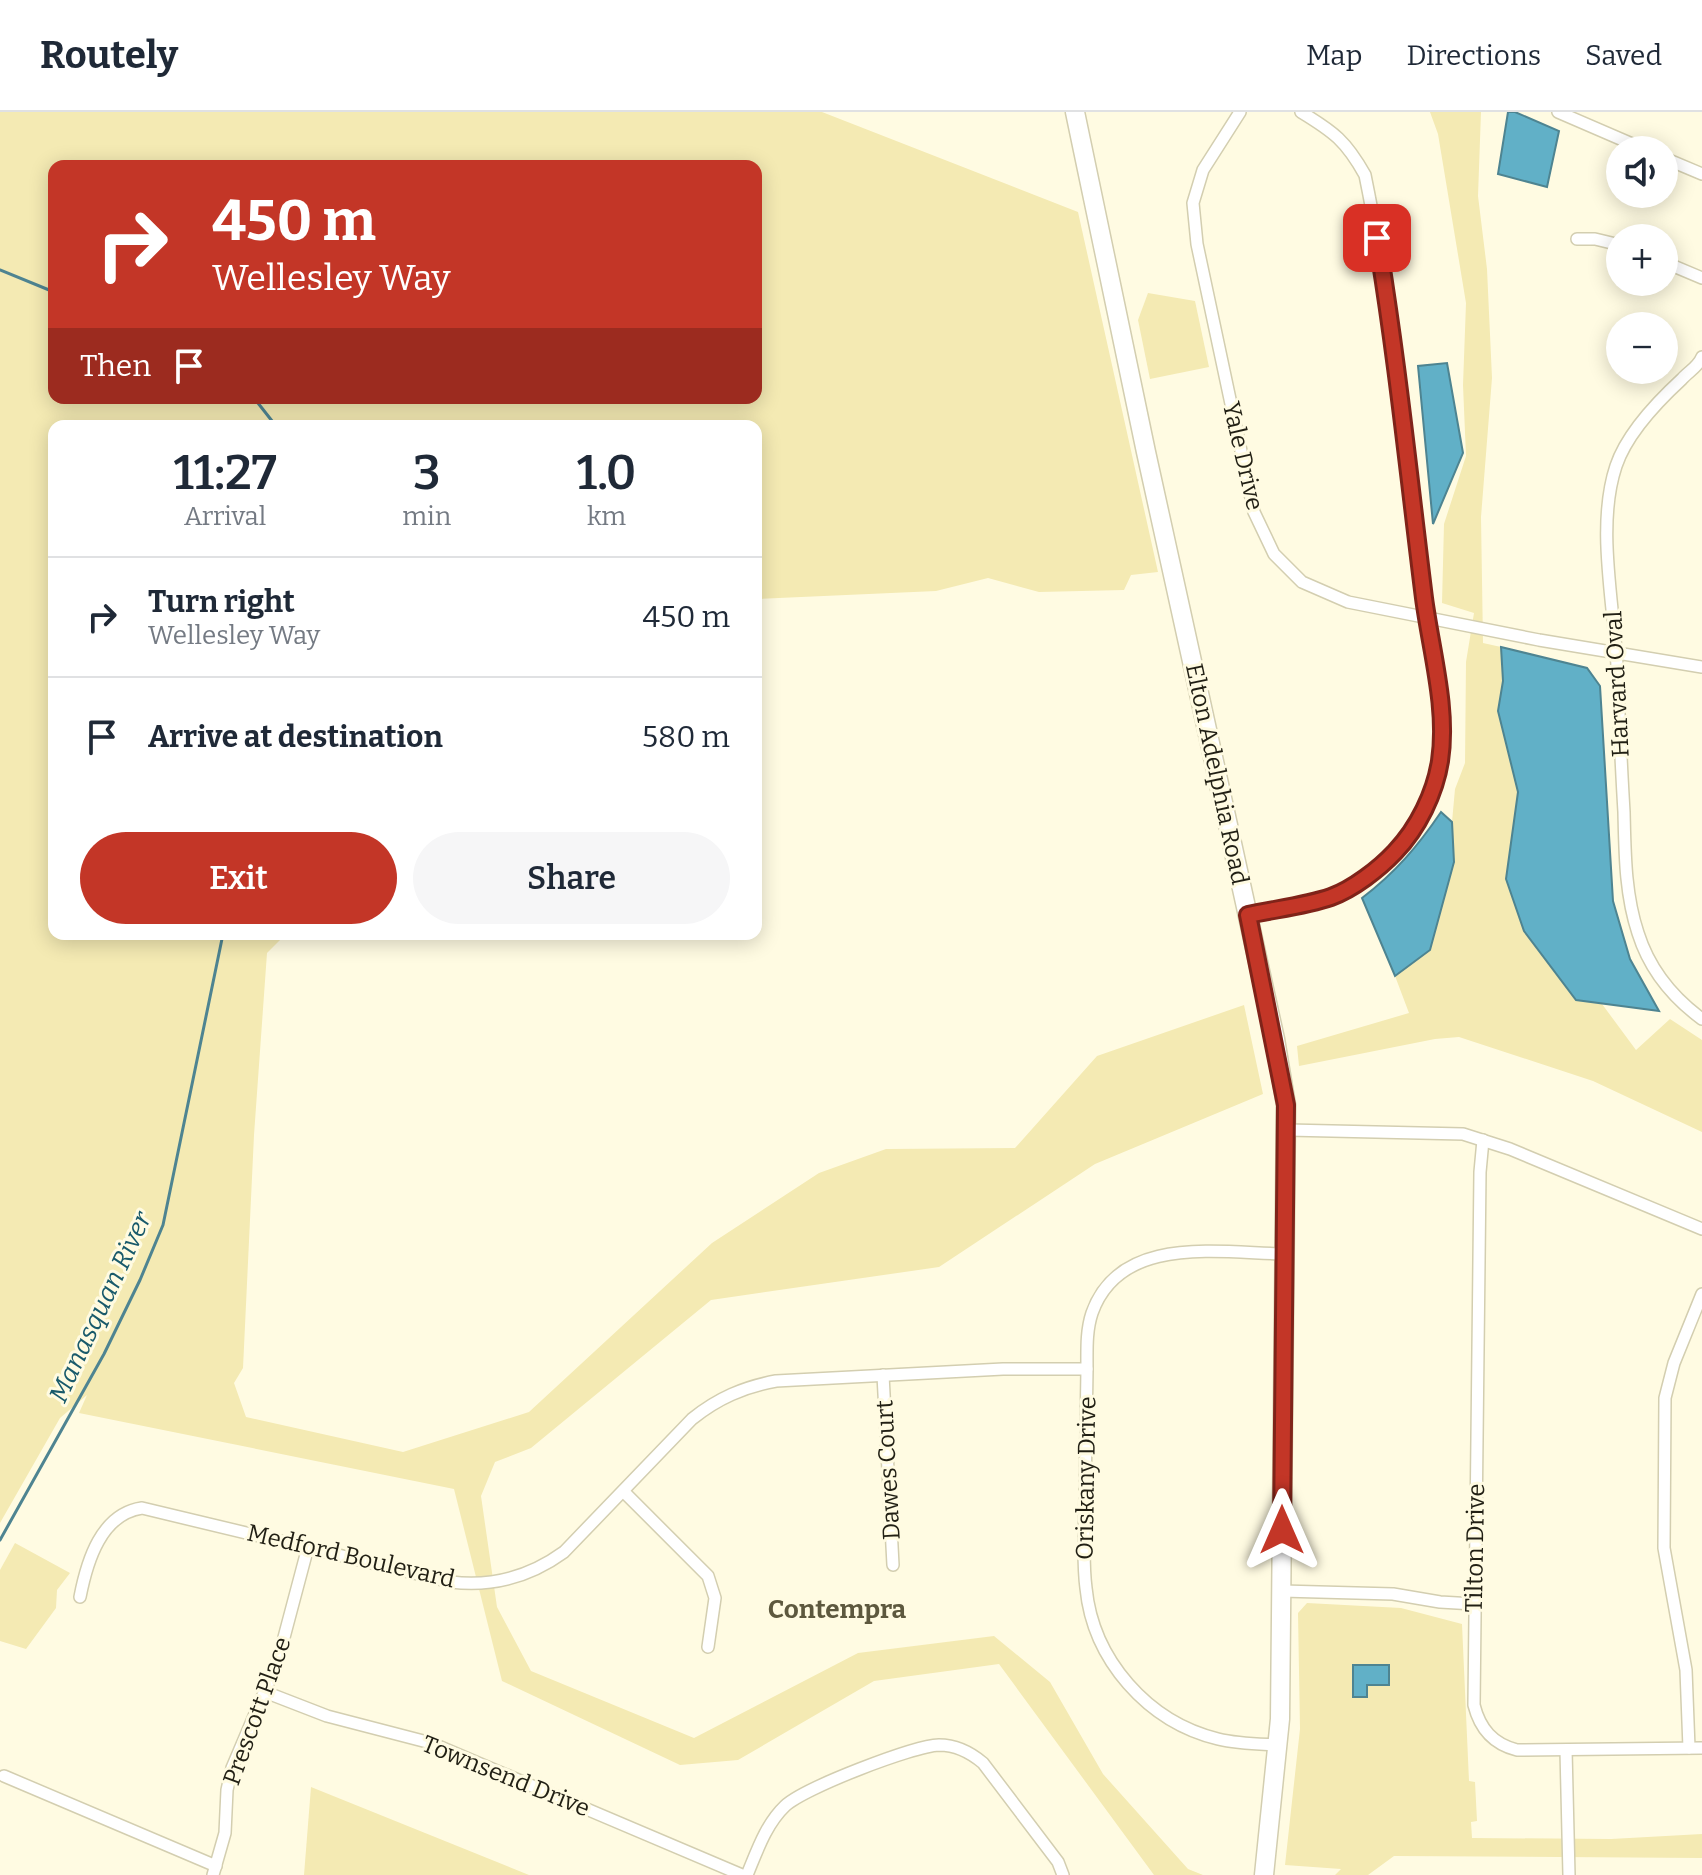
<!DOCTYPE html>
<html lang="en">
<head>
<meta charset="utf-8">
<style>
	body { margin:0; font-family:Bitter,serif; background:#f6f6f7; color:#1f2937; height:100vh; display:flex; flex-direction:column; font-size:30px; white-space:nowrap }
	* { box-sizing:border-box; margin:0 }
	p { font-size:26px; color:#747a83 }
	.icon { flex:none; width:44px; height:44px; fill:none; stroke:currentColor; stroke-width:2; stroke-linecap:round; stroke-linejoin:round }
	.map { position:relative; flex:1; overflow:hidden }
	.drawer { position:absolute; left:48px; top:308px; width:714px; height:520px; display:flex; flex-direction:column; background:#fff; border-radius:16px; box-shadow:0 4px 20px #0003 }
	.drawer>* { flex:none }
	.hud { position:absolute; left:48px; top:48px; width:714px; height:244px; border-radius:16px; box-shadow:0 4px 20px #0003; background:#c33627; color:#fff; overflow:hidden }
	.tools { position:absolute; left:1606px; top:24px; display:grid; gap:16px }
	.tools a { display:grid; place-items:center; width:72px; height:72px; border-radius:50%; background:#fff; box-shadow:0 4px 20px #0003; font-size:40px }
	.pin { position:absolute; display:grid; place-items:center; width:68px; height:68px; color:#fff; margin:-34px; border-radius:16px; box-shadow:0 4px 12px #0006 }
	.me { position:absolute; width:88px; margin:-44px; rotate:0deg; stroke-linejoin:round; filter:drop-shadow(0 0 6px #0008) }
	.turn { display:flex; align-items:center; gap:28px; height:168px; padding:0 32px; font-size:36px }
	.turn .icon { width:104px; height:104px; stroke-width:2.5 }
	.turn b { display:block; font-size:56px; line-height:68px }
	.then { display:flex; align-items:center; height:76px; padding:0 32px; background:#0003; gap:16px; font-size:30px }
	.eta { display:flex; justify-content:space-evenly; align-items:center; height:136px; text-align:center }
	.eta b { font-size:48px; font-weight:600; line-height:56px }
	.action { display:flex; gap:16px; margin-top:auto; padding:16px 32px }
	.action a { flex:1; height:92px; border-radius:48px; background:#c33627; color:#fff; font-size:32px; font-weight:600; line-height:92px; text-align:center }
	.action a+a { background:#f6f6f7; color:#1f2937 }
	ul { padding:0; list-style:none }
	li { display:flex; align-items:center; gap:24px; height:120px; padding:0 32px; border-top:2px solid #e0e1e3 }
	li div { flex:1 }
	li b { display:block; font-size:30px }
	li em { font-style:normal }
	header { display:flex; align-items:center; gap:48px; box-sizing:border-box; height:112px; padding:0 40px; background:#fff; border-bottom:2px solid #e0e1e3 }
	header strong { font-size:38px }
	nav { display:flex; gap:44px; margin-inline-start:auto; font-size:28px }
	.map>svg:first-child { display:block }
</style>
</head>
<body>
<header>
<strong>Routely</strong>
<nav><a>Map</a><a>Directions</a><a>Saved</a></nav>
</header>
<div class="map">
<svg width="1702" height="1763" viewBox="0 0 1702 1763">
	<rect width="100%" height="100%" fill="#fffbe2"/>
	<g fill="#f4eab3" fill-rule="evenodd">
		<path d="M0 0H822L1078 100 1158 460 1131 463 1124 478 1039 480 988 466 936 479 756 487V314H54V822H286L267 841 254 1023 243 1256 234 1271 246 1305 403 1340 529 1300 712 1131 819 1061 886 1037 1015 1036 1097 944 1244 893 1263 982 1095 1052 939 1155 711 1188 531 1336 495 1350 481 1384 497 1495 531 1559 694 1626 858 1541 994 1524 1050 1570 1103 1662 1188 1757 1203 1763H1154L999 1552 874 1569 738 1648 680 1653 502 1569 454 1377 79 1301 87 1283 60 1306 0 1411ZM54 54H756V286H54Z"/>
		<path d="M1430 0H1481L1478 84 1487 157 1492 266 1481 405 1483 531 1501 535 1503 569 1498 599 1518 680 1506 768 1524 819 1576 888 1602 892 1636 938 1670 907 1702 928V1020L1593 969 1459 925 1435 927 1299 954 1297 934 1409 901 1395 864 1430 838 1454 750 1452 710 1455 677 1465 651 1466 550 1474 501 1442 491 1444 412 1466 344 1463 273 1466 191 1438 22Z"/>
		<path d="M1148 181 1195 189 1209 255 1150 267 1138 208Z"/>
		<path d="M15 1431 70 1461 57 1478 56 1496 26 1537 0 1529V1458Z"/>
		<path d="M1307 1491 1401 1496 1462 1512 1469 1669 1475 1670 1477 1709 1471 1710 1472 1726 1611 1727 1702 1722V1746L1394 1744 1368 1763H1335L1341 1757 1285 1753 1300 1617 1298 1501Z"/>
		<path d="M311 1675 529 1763H304Z"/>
	</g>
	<g fill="#61b0c7" stroke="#4e8491" stroke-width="2">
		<path d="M1508 0H1515L1559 19 1547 75 1498 62Z"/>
		<path d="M1447 251 1463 341 1433 412 1418 254Z"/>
		<path d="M1501 535 1587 556 1600 574 1613 789 1630 847 1659 899 1576 888 1524 819 1506 767 1518 680 1498 599 1503 569Z"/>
		<path d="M1441 700 1452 710 1454 750 1430 838 1395 864 1362 786C1395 761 1418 734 1441 700Z"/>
		<path d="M1353 1553H1389V1573H1367V1585H1353Z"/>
	</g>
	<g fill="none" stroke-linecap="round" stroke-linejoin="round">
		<g stroke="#4e8491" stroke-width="3">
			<path d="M0 158 54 180"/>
			<path d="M254 286 276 314"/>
			<path d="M0 1428 104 1242 140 1168 163 1113 223 822"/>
		</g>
		<g stroke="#d3ceb0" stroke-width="14">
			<g id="minor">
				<path d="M1240 0 1203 58 1193 91 1197 132 1254 400 1274 442 1302 470 1348 490 1539 528 1702 555"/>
				<path d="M1558 0 1646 38"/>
				<path d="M1664 46 1702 62"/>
				<path d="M1577 127H1595L1620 133"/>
				<path d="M1664 150 1702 166"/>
				<path d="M1702 245C1698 255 1689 259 1682 267 1657 290 1627 321 1616 354 1596 414 1614 491 1617 554 1619 603 1621 651 1624 700 1625 741 1625 782 1638 821 1649 856 1672 885 1702 907"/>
				<path d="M1248 803C1275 797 1305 794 1331 785 1367 772 1401 736 1420 705 1430 688 1438 667 1440 648 1448 591 1428 518 1421 461 1404 328 1392 194 1365 63 1346 29 1334 20 1301 0"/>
				<path d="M1288 1018 1463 1022 1510 1037 1702 1117"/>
				<path d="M1483 1028 1480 1060 1474 1593C1480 1617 1493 1632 1517 1638L1702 1636"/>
				<path d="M883 1263 893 1453"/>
				<path d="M624 1380 708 1464 715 1486 708 1535"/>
				<path d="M1282 1479 1393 1482 1440 1490 1474 1492"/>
				<path d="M80 1485C87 1449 101 1402 142 1396L451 1470C492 1475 531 1464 564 1440L692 1307C718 1286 744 1275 776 1269L1003 1257H1087"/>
				<path d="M265 1580 327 1604 431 1631 742 1763"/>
				<path d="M1278 1633C1258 1632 1238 1632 1218 1627 1148 1610 1093 1548 1086 1476 1082 1446 1085 1415 1085 1385 1086 1342 1086 1299 1087 1257 1087 1238 1086 1219 1092 1201 1120 1122 1219 1141 1285 1142"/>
				<path d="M1689 1636 1686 1558 1664 1436 1665 1286 1674 1251 1702 1182"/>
				<path d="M1566 1638 1569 1763"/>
				<path d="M4 1664 216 1754"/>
				<path d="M213 1763 225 1721 227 1678 232 1656 278 1548 308 1435"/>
				<path d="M747 1763C757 1739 766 1712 785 1694 804 1676 913 1634 939 1633 956 1633 970 1640 983 1651L1058 1750 1063 1763"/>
			</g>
		</g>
		<g stroke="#d3ceb0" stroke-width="21">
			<path id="primary" d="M1075 0 1146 340 1275 927 1286 993 1280 1607 1264 1763"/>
		</g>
		<use href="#minor" stroke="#fff" stroke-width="11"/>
		<use href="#primary" stroke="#fff" stroke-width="18"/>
	</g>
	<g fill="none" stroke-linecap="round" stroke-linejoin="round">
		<g stroke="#7f2319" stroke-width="20">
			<path id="route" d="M1282 1418 1286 993 1248 803C1275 797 1305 794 1331 785 1353 777 1379 757 1395 740 1418 716 1435 681 1440 649 1448 596 1431 539 1424 486 1409 366 1397 246 1377 126"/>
		</g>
		<use href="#route" stroke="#c33627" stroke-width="14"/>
	</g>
	<g text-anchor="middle" stroke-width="6" stroke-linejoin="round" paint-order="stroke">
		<g font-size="24" fill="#211f14" stroke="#fffbe2">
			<text transform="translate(1243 344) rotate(77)" y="8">Yale Drive</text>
			<text transform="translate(1617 572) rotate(-93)" y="8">Harvard Oval</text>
			<text transform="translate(1217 662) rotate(78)" y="8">Elton Adelphia Road</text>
			<text transform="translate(888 1358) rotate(-93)" y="8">Dawes Court</text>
			<text transform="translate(1086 1366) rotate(-89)" y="8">Oriskany Drive</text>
			<text transform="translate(1475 1436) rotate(-89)" y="8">Tilton Drive</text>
			<text transform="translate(351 1444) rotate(13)" y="8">Medford Boulevard</text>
			<text transform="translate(257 1599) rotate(-70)" y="8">Prescott Place</text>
			<text transform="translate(506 1664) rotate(22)" y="8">Townsend Drive</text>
		</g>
		<g font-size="26" font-style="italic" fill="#195a6b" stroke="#fffbe2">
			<text transform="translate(100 1195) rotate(-65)" y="9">Manasquan River</text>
		</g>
		<g font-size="26" font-weight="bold" fill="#5d583e" stroke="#fffbe2">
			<text x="837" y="1506">Contempra</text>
		</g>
	</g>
</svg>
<div class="tools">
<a><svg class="icon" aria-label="sound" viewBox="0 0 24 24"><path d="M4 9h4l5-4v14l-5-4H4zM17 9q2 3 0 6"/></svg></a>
<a>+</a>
<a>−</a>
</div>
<div class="pin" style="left:1377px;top:126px;background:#d93025"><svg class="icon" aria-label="arrive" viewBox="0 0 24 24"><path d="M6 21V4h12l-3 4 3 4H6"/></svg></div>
<svg class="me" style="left:1282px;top:1418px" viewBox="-20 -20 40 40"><path d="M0-17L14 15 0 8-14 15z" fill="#c33627" stroke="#fff" stroke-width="4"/></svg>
<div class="hud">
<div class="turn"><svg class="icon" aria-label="right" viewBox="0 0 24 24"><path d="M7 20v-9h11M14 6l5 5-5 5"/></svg><div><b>450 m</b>Wellesley Way</div></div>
<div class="then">Then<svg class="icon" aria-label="arrive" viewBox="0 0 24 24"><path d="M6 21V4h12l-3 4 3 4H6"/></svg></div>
</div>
<section class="drawer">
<div class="eta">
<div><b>11:27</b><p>Arrival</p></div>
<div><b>3</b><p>min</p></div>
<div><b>1.0</b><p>km</p></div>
</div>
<ul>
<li><svg class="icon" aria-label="right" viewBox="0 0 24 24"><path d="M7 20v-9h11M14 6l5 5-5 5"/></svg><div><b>Turn right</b><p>Wellesley Way</p></div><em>450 m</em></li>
<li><svg class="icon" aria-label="arrive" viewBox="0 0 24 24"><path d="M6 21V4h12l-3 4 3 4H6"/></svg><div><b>Arrive at destination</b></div><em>580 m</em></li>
</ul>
<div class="action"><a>Exit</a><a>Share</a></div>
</section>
</div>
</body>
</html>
